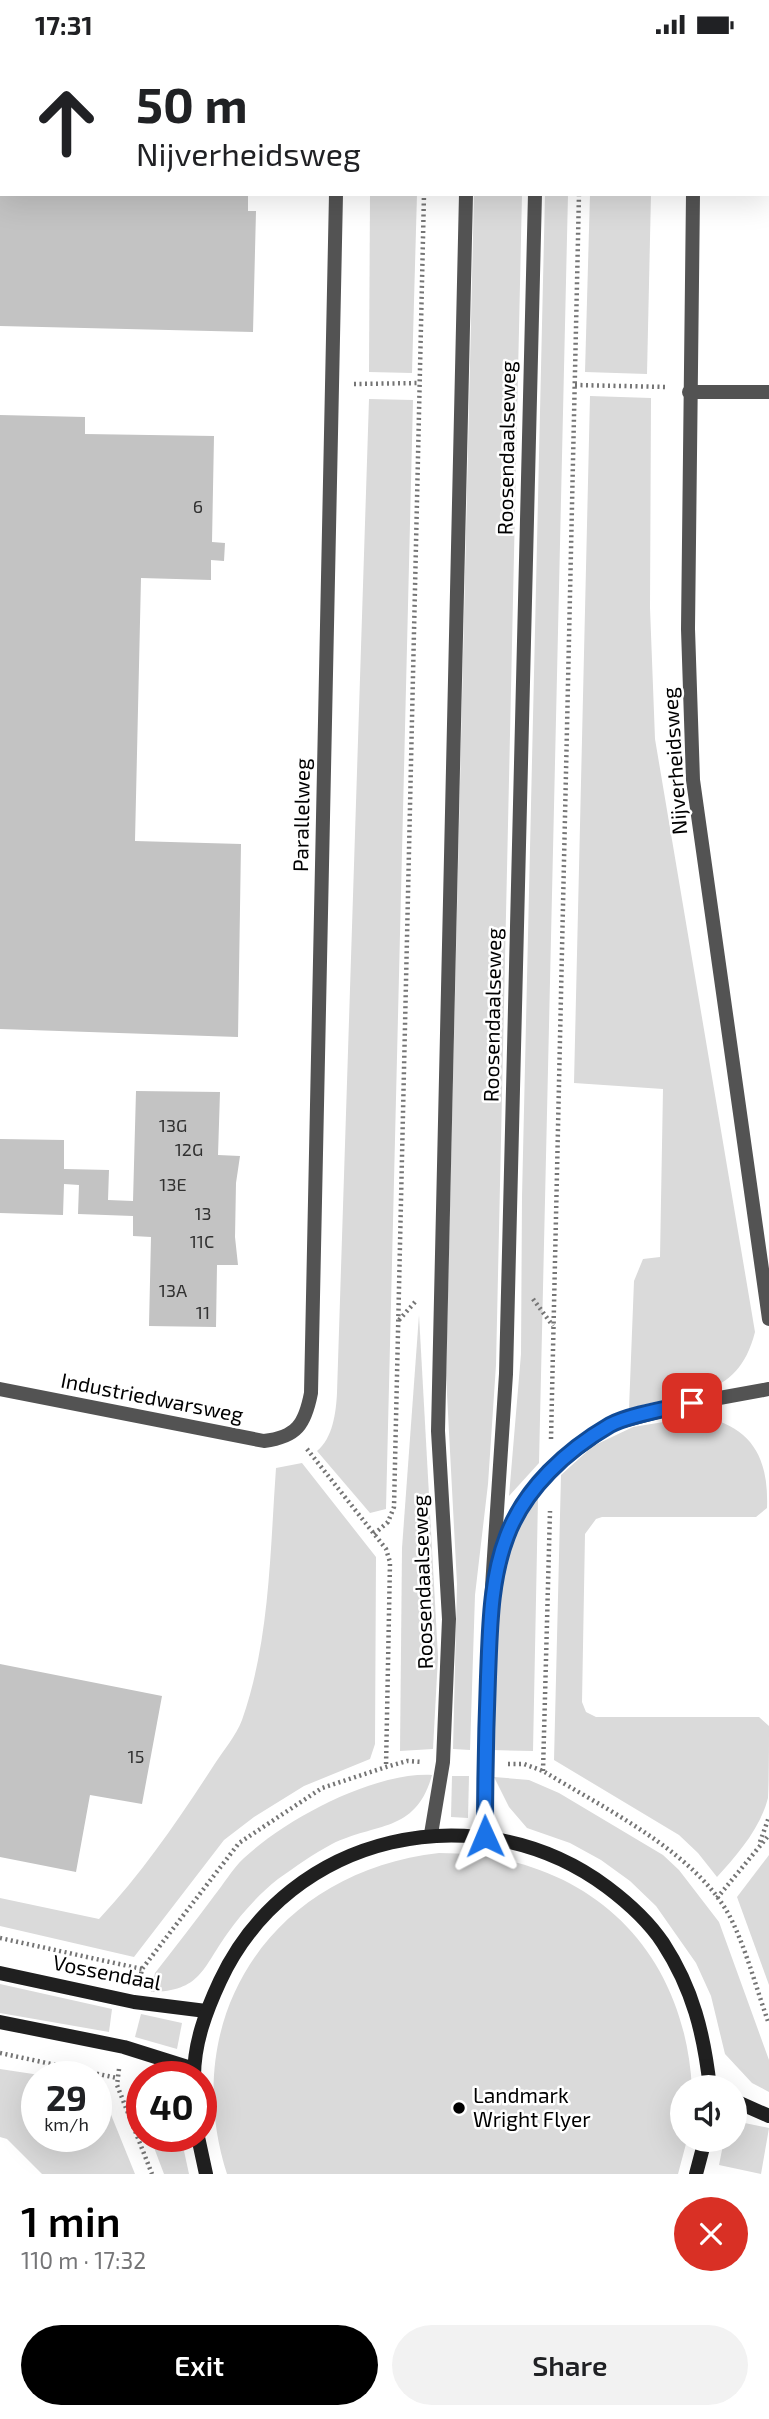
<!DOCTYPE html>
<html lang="en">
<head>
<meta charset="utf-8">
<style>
	body { margin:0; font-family:"Exo 2",sans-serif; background:#f2f2f2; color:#202124; height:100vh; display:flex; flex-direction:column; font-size:26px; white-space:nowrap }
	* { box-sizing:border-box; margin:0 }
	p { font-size:23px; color:#757577 }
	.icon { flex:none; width:38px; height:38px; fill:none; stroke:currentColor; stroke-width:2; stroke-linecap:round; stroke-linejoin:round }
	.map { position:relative; height:2125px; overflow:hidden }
	.drawer { display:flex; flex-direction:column; background:#fff; flex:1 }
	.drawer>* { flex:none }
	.hud { position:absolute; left:0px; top:0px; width:770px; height:147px; box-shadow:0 7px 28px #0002; background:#fff; color:#202124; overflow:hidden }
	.buttons { position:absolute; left:670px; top:2026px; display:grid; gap:14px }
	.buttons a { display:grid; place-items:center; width:77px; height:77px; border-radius:50%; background:#fff; box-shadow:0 7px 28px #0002; font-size:35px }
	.speed { position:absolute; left:21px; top:2012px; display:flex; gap:14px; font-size:35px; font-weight:700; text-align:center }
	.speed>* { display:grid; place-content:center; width:91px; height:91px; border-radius:50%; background:#fff; box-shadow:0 7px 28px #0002; line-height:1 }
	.speed small { font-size:18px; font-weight:400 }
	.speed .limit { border:10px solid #d22; background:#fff; color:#111 }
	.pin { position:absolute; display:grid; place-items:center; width:60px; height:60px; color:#fff; margin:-30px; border-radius:14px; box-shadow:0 4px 10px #0006 }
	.me { position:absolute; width:77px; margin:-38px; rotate:359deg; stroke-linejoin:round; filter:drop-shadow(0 0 5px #0008) }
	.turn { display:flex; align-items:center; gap:24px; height:147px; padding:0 21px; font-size:32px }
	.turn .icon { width:91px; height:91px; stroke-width:2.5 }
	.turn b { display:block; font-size:49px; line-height:60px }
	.round { display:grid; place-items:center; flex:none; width:74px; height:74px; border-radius:37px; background:#f2f2f2 }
	.overview { display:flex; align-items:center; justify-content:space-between; height:119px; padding:0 21px }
	h1 { font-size:42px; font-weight:600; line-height:52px; color:#000 }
	.action { display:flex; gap:14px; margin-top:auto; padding:14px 21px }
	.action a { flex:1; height:80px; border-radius:42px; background:#000; color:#fff; font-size:28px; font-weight:600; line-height:80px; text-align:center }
	.action a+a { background:#f2f2f2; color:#202124 }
	.status { display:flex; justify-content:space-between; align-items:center; height:49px; padding:0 35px; background:#fff; direction:ltr }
	.status svg { height:19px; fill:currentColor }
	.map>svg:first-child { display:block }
</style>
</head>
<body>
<div class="status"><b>17:31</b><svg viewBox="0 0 49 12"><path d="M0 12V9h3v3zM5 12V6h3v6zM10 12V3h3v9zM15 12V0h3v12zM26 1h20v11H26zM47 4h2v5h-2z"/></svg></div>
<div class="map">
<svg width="769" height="2125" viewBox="0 0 769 2125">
	<rect width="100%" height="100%" fill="#fff"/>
	<g fill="#dadada">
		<path d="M370 145H417L412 324 369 323Z"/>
		<path d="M474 145H522L496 1316 488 1435 475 1546 470 1701 453 1700 457 1535 446 1326Z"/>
		<path d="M545 145H568L539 1414 509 1447 521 1305 522 1148Z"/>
		<path d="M590 145H651L647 325 585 323Z"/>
		<path d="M590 347 651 349 650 559 655 690 755 1283C737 1354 685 1341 629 1360L634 1232 643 1210 660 1208 663 1040 574 1034Z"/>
		<path d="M369 350 413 351 386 1460 370 1464 317 1402C333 1389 336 1363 337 1344Z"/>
		<path d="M419 1266 438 1608 433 1700 400 1702 402 1499Z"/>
		<path d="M700 1367C750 1377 769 1406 767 1459L756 1468H602L596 1470 585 1485 582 1653 586 1663 596 1668H759L769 1677C769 1699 769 1728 768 1749 760 1780 737 1806 717 1828L698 1804 679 1786 554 1711 561 1426 593 1397 633 1378Z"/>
		<path d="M302 1414 376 1508 375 1695 370 1710 304 1737 254 1768 224 1791 134 1908 0 1877V1849L99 1870C143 1823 179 1770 214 1716 223 1702 236 1687 242 1671 270 1592 270 1502 276 1419Z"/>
		<path d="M538 1449 533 1702 492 1701C495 1624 485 1511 538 1449Z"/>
		<path d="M432 1726C416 1784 377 1773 332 1795 313 1805 295 1818 278 1830 259 1845 241 1865 227 1885 202 1920 201 1942 151 1943L155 1924C175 1898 195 1873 214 1847 224 1835 232 1820 244 1809 286 1770 373 1723 432 1726Z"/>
		<path d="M452 1727H469L468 1769 451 1768Z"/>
		<path d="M494 1728 529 1731 559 1744 663 1806 679 1821 719 1873 769 2011V2043L752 2034 725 2005 711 1947 696 1914 656 1857 630 1832 601 1811 570 1794 527 1779 509 1758Z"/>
		<path d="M439 1804C582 1804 684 1894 692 2039H682V2091H687L678 2125H227C176 1966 275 1822 439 1804Z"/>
		<path d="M769 1806V1936L737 1848Z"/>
		<path d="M0 1935 112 1960 109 1983 0 1964Z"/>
		<path d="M141 1965 182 1974 177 2000 135 1988Z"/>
		<path d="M0 2020 53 2028H37V2088H96V2035L99 2036 135 2125H42L7 2090 0 2088Z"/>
		<path d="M735 2072 769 2079 761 2125 719 2116 724 2091H735Z"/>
		<path d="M150 2088H181L189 2125H164Z"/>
	</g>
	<g fill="#c3c3c3">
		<path d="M0 145H248V162H256L253 283 0 277Z"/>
		<path d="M0 366 85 368V385L214 387 212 493 225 494 224 512 211 511V531L141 529 135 792 241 795 238 988 0 980Z"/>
		<path d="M136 1042 220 1043 218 1106 240 1107 236 1134 235 1188 238 1216H217L216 1278 149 1277 151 1188 133 1187V1167L78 1165 79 1136 64 1135 63 1166 0 1164V1090L64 1091V1120L109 1121 108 1151 133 1152Z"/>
		<path d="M0 1615 162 1647 142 1755 90 1746 76 1823 0 1808Z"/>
	</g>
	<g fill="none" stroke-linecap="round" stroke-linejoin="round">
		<g stroke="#757575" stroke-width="4.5" stroke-dasharray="2 3.5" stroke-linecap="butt">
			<path d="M428 2V0"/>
			<path d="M583 2V0"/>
			<path d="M354 335 420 334"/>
			<path d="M575 336 667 338"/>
			<path d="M533 1250 553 1277"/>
			<path d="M399 1271 416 1252"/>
			<path d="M551 1390 579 145"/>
			<path d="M307 1400 386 1500 390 1513 386 1718"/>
			<path d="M374 1485 388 1473 394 1458 424 145"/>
			<path d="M508 1715H524L543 1722C605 1760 702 1806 733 1874 748 1906 757 1942 769 1975"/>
			<path d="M543 1722 550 1462"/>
			<path d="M760 1793 769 1768"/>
			<path d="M717 1849 769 1786"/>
			<path d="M0 1889 142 1920"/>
			<path d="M140 1930 142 1920 239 1794 322 1739 386 1718 407 1712 422 1713"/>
			<path d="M0 2004 117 2029"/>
			<path d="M119 2020 117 2036 152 2125"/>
		</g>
		<g stroke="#535353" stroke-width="14">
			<path d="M339 2V0"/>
			<path d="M695 2V0"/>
			<path d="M693 145 688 580 693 731 769 1270"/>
			<path d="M689 343H769"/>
			<path d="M0 1340 264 1392C297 1388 305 1375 311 1344L336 145"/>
			<path d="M496 1531 507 1486 525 1454 551 1419 612 1375 692 1354 769 1340"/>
		</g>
		<g stroke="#535353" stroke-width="14">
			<path d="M469 2V0"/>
			<path d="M538 2V0"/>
			<path d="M431 1785 443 1713 449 1570 438 1382 466 145"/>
			<path d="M485 1787V1714L491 1553 506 1325 535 145"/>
		</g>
		<g stroke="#202020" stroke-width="14">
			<path d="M0 1924 134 1953 206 1962"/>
			<path d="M0 1973 124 1998 194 2020"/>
			<path d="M194 2028C194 1994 206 1962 220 1932 289 1784 478 1742 607 1838 627 1853 649 1873 663 1894 693 1940 704 1985 710 2039"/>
			<path d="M735 2052 769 2067"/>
			<path d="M198 2088 206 2125"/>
			<path d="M696 2125 705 2091"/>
		</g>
	</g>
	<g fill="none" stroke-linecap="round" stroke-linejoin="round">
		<g stroke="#114b97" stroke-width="18">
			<path id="route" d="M485 1787C485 1734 486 1681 488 1628 490 1580 490 1531 507 1487 525 1439 567 1401 610 1376 628 1366 670 1359 692 1354"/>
		</g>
		<use href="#route" stroke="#1a73e8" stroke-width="12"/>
	</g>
	<circle fill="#000" stroke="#fff" stroke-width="2.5" cx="459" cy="2059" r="7"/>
	<g text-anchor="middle" stroke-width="5" stroke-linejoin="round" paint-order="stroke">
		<g font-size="18" fill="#313131">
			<text x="198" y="464">6</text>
			<text x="173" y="1083">13G</text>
			<text x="189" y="1107">12G</text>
			<text x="173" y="1142">13E</text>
			<text x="203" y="1171">13</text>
			<text x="202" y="1199">11C</text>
			<text x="173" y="1248">13A</text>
			<text x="203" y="1270">11</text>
			<text x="136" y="1714">15</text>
		</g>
		<g font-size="21" fill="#000" stroke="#fff">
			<text transform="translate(507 399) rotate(-89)" y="7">Roosendaalseweg</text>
			<text transform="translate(675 712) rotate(-94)" y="7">Nijverheidsweg</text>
			<text transform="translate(302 766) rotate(-89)" y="7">Parallelweg</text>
			<text transform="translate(493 966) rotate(-89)" y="7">Roosendaalseweg</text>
			<text transform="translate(152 1349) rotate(11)" y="7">Industriedwarsweg</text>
			<text transform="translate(423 1533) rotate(-92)" y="7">Roosendaalseweg</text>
			<text transform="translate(107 1924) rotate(11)" y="7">Vossendaal</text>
		</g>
		<g font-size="21" fill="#000" stroke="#fff" text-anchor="start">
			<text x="473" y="2054">Landmark<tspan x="473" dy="24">Wright Flyer</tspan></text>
		</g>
	</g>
</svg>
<div class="buttons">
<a><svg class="icon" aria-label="sound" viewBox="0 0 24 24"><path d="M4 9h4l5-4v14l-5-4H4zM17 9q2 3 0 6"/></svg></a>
</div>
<div class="speed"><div>29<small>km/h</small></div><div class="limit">40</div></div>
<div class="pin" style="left:692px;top:1354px;background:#d93025"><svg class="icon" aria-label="arrive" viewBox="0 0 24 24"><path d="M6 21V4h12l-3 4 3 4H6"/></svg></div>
<svg class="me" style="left:485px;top:1787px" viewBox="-20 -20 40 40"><path d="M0-17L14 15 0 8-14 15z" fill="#1a73e8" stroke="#fff" stroke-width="4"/></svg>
<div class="hud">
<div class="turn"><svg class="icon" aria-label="ahead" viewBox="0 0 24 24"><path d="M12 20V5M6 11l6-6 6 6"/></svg><div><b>50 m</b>Nijverheidsweg</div></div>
</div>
</div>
<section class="drawer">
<div class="overview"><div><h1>1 min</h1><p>110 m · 17:32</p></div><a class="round" style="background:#d93025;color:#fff"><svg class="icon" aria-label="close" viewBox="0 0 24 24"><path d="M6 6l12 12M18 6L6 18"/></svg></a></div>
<div class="action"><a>Exit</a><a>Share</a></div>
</section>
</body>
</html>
